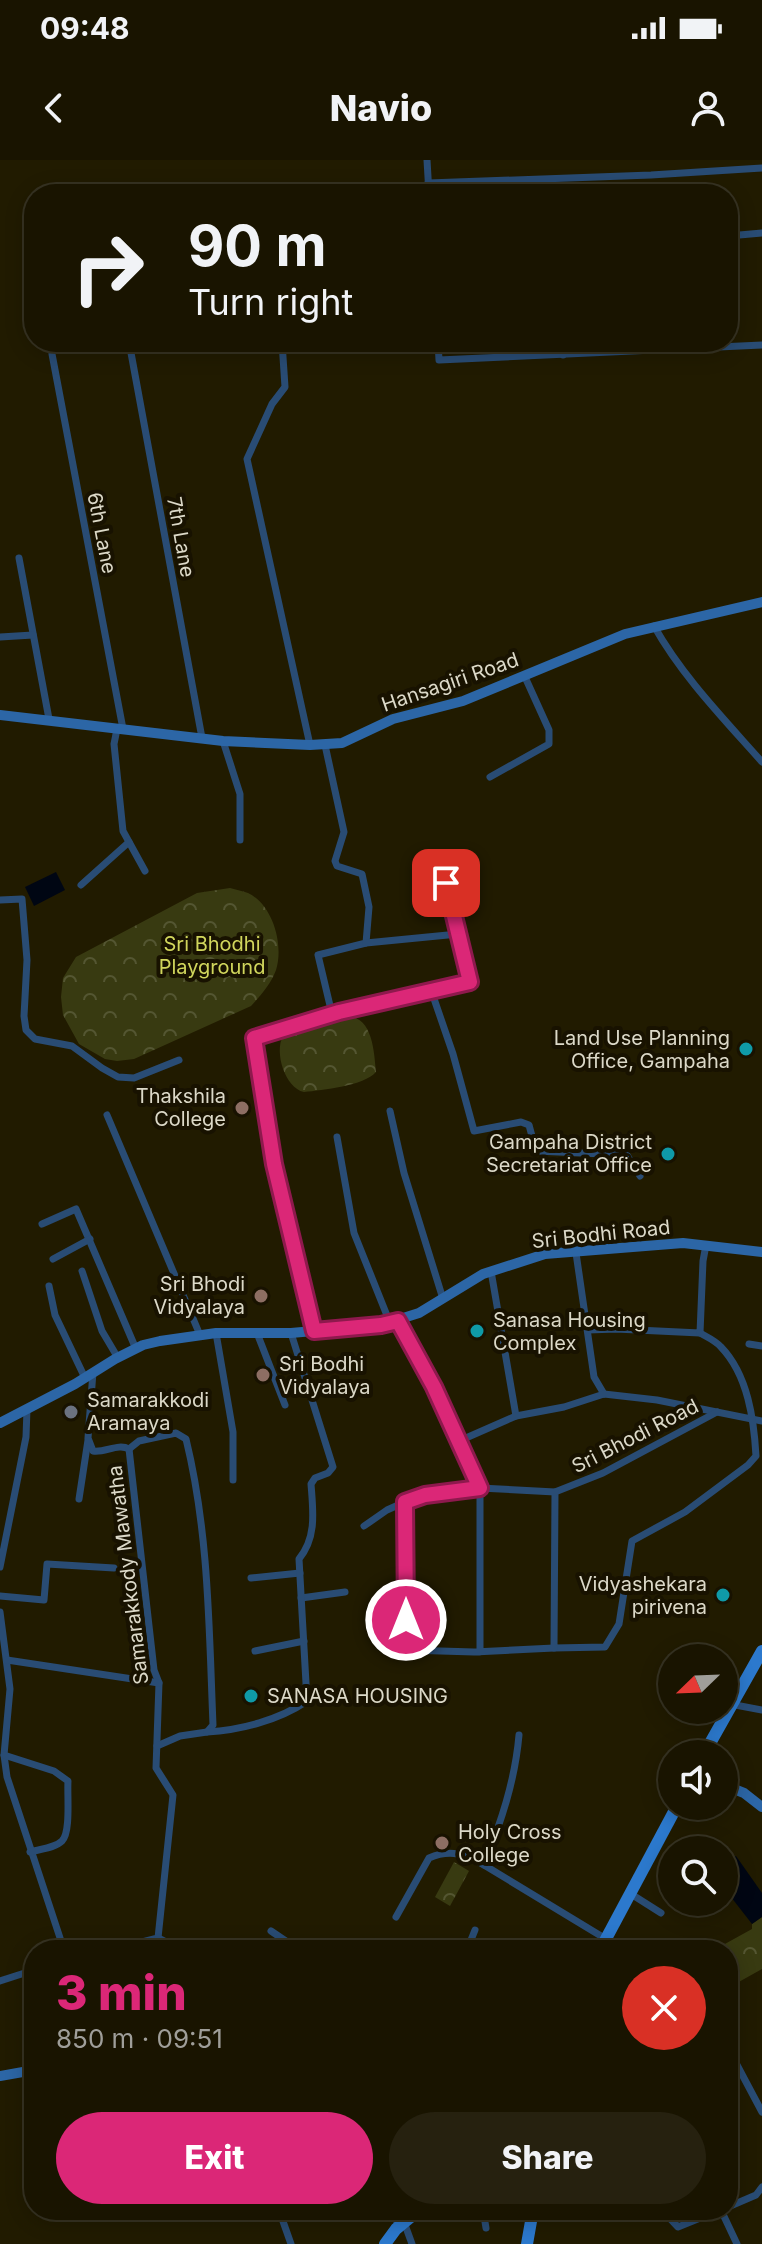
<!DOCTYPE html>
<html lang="en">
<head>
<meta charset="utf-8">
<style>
	body { margin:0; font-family:Inter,sans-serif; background:#26210f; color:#f1f3f6; height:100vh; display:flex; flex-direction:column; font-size:30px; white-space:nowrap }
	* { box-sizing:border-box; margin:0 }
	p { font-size:26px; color:#9f9e99 }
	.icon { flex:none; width:44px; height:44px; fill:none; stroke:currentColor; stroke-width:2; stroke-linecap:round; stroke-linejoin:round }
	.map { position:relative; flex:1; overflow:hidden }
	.sheet { position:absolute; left:24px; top:1780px; width:714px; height:280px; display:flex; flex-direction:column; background:#191400; border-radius:32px; box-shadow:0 4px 20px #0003,0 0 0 2px #373322 }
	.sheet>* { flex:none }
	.guide { position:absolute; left:24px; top:24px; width:714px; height:168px; border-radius:32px; box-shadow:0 4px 20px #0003,0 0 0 2px #373322; background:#191400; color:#f1f3f6; overflow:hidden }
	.needle { width:52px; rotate:247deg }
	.fabs { position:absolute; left:658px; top:1484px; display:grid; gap:16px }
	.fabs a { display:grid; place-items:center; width:80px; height:80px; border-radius:50%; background:#191400; box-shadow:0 4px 20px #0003,0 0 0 2px #373322; font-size:40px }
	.pin { position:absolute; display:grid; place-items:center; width:68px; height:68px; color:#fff; margin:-34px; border-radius:16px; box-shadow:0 4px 12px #0006 }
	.me { position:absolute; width:88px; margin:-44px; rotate:0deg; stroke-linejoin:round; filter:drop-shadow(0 0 6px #0008) }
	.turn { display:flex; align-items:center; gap:28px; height:168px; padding:0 32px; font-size:36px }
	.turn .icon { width:104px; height:104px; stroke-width:2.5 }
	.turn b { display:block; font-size:56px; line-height:68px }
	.round { display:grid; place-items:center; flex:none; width:84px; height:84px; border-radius:42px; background:#26210f }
	.summary { display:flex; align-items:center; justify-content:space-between; height:136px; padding:0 32px }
	h1 { font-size:48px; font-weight:800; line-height:60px; color:#db2777 }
	.primary-button { display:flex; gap:16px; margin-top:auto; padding:16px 32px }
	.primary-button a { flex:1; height:92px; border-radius:48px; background:#db2777; color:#fff; font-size:32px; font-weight:800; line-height:92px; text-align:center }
	.primary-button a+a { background:#26210f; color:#f1f3f6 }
	.status { display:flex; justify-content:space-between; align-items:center; height:56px; padding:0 40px; background:#191400; direction:ltr }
	.status svg { height:22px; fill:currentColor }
	header { display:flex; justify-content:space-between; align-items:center; height:104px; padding:0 32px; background:#191400; font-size:36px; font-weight:800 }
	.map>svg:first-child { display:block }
</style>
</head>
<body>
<div class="status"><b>09:48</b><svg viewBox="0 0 49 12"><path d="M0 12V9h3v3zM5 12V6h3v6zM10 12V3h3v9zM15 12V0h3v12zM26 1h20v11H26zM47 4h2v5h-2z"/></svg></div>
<header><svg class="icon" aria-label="back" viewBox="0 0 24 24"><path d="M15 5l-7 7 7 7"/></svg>Navio<svg class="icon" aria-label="person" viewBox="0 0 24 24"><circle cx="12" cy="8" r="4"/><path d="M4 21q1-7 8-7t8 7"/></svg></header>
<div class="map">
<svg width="762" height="2084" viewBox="0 0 762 2084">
	<defs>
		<pattern id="park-crowns" width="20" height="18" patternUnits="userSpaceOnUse" patternTransform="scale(2)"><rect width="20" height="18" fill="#383a11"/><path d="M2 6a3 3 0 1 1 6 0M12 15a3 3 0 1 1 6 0" fill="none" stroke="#545632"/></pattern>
	</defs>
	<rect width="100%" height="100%" fill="#211b00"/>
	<g fill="url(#park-crowns)">
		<path d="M230 728C236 730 243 731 248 733 273 745 284 785 276 810 271 824 261 835 251 846L134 899 117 901 105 899 79 884 63 855 61 837 63 818 76 797 197 733Z"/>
		<path d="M348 856C373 858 374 892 376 912 364 926 322 930 304 932 285 928 274 892 283 876L304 867Z"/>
		<path d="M454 1702 469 1711 450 1746 435 1737Z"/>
		<path d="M762 1757V1809L728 1828V1790H714L752 1769V1764Z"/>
	</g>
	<g fill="#000613">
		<path d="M56 712 65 730 34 746 25 727Z"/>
		<path d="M736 1696 762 1733V1757L752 1764 724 1728V1703Z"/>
	</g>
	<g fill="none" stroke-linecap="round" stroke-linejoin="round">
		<g stroke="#294c74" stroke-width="7">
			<path d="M427 0 429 34"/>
			<path d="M428 23 651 15 762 8"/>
			<path d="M728 76 762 73"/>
			<path d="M728 160H733"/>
			<path d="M53 182 52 194 123 569"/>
			<path d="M129 182 202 578"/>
			<path d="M282 182 285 227 272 244 247 299 310 585"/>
			<path d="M438 182 439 200 762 185"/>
			<path d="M563 182V195"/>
			<path d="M19 398 49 559"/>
			<path d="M654 466C682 516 724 559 762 602"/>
			<path d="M0 477 33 475"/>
			<path d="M117 569 114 584 123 671 145 711"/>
			<path d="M223 581 240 634V680"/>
			<path d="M325 585 344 672 335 701 337 706 362 714 369 747 366 783 318 795 332 854"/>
			<path d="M490 617 549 584V570L525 517"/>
			<path d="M81 725 129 682"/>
			<path d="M0 740 22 739 27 800 24 856 26 870 35 879 72 886 102 908 118 917 134 918 179 900"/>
			<path d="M366 783 458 774"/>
			<path d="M431 830 453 894 474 971 521 962 529 965 536 991 627 995 640 1016"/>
			<path d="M390 951 404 1013 443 1139"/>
			<path d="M107 955 200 1175"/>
			<path d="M337 977 354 1073 390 1163"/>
			<path d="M42 1064 76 1049 136 1189"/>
			<path d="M576 1093 594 1217 604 1234"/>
			<path d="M53 1099 90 1079"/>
			<path d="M82 1111 102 1171 118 1198"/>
			<path d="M491 1111 516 1256"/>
			<path d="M49 1126 55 1155 85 1218"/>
			<path d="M398 1161 413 1184 459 1281 516 1256 564 1247 604 1234 657 1240 762 1261"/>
			<path d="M588 1170 616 1169 700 1173 703 1101 706 1085"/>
			<path d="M314 1171 274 1004 254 878 339 852 470 822 440 698"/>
			<path d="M216 1173 233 1272V1320"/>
			<path d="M257 1173 285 1245"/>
			<path d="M700 1173C707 1177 716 1181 721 1187 748 1215 754 1260 756 1296L748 1305 685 1352 632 1381 619 1464 605 1487 554 1488 555 1332 603 1313 717 1252"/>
			<path d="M749 1184 762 1186"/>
			<path d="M93 1212 88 1278 93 1291C105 1293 118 1283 129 1289L154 1510 159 1523 156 1608 173 1635 158 1778 110 1790"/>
			<path d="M459 1281 480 1328 555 1332"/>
			<path d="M129 1289 139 1281 176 1273 186 1279C209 1373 209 1469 213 1565L207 1572 180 1576 157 1586"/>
			<path d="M79 1339 88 1280"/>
			<path d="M364 1366 387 1350 405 1342"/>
			<path d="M0 1407 26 1277 27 1249"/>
			<path d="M251 1418 300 1413"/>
			<path d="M0 1436 44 1440 47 1404 114 1408"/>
			<path d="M301 1438 345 1432"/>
			<path d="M0 1452 10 1529 4 1595 7 1617 64 1790"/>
			<path d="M255 1491 304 1481"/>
			<path d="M480 1492V1328L425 1335 405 1342 407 1490 474 1492 554 1488"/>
			<path d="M7 1500 159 1523"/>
			<path d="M730 1544 762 1550"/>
			<path d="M207 1572C241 1570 279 1560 307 1541L299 1399C317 1377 313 1351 311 1324L315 1318 328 1313 333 1307 291 1173"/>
			<path d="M4 1595 54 1611 68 1621C67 1635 71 1672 62 1681 55 1688 40 1689 30 1692"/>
			<path d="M484 1705 606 1779"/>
			<path d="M631 1734 661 1753"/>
			<path d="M396 1757 429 1698C450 1689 466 1694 484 1705 501 1662 515 1621 519 1575"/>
			<path d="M271 1771 299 1790"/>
			<path d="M158 1778 164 1781 171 1790"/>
			<path d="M467 1790 475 1770"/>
			<path d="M0 1821 34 1810"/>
			<path d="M728 1888 762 1952"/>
			<path d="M728 2047 756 2035 762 2027"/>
			<path d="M279 2050 291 2084"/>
			<path d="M391 2050 399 2066"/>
			<path d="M483 2050 486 2068"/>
			<path d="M662 2050 678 2067 720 2050"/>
			<path d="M721 2050 737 2084"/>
			<path d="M404 2062 412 2084"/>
		</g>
		<g stroke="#2c66a6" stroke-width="10">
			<path d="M0 555 223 581 310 585 342 583 393 559 463 541 625 474 762 442"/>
			<path d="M0 1263 75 1224 115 1199 143 1185 160 1181 216 1173H291L381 1165 419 1153 483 1114 545 1094 683 1083 762 1092"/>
			<path d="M724 1625 744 1633 762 1647"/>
			<path d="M0 1916 34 1910"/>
		</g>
		<g stroke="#2c79cd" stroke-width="12">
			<path d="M704 1594 762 1491"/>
			<path d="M600 1790 677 1646"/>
			<path d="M385 2084 396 2069 419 2050"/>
			<path d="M527 2084 533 2050"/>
		</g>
	</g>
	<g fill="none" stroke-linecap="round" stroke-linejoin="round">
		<g stroke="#8e194d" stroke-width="20">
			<path id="route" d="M406 1460 405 1342 425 1335 480 1328 434 1227 398 1161 381 1165 314 1171 274 1004 254 878 339 852 470 822 446 723"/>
		</g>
		<use href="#route" stroke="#db2777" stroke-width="14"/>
	</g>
	<g fill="#0f9aa8" stroke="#181200" stroke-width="3">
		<circle cx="746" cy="889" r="8"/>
		<circle cx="668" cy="994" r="8"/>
		<circle cx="477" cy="1171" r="8"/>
		<circle cx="723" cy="1435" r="8"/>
		<circle cx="251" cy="1536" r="8"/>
	</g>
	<g fill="#8d6e63" stroke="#181200" stroke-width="3">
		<circle cx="242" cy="948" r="8"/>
		<circle cx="261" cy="1136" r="8"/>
		<circle cx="263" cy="1215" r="8"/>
		<circle cx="442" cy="1683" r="8"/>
	</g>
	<circle fill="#6b7280" stroke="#181200" stroke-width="3" cx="71" cy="1252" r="8"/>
	<g text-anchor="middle" stroke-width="8" stroke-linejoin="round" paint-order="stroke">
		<g font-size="20" fill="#dcd9c8" stroke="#181200">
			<text transform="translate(102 373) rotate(79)" y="7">6th Lane</text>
			<text transform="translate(181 377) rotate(80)" y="7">7th Lane</text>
			<text transform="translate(450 522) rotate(-19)" y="7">Hansagiri Road</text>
			<text transform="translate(601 1074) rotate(-6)" y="7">Sri Bodhi Road</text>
			<text transform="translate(635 1276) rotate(-27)" y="7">Sri Bhodi Road</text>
			<text transform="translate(128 1415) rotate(-97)" y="7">Samarakkody Mawatha</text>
		</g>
		<g font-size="20" fill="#d1d65c" stroke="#181200">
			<text x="212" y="791">Sri Bhodhi<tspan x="212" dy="23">Playground</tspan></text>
		</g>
		<g font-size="20" fill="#dcd9c8" stroke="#181200" text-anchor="end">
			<text x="730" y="885">Land Use Planning<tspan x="730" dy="23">Office, Gampaha</tspan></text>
			<text x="226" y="943">Thakshila<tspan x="226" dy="23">College</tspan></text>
			<text x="652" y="989">Gampaha District<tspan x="652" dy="23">Secretariat Office</tspan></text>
			<text x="245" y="1131">Sri Bhodi<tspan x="245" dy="23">Vidyalaya</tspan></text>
			<text x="493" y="1167" text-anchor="start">Sanasa Housing<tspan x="493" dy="23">Complex</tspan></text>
			<text x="279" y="1211" text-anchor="start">Sri Bodhi<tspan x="279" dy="23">Vidyalaya</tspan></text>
			<text x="87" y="1247" text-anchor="start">Samarakkodi<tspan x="87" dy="23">Aramaya</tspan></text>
			<text x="707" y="1431">Vidyashekara<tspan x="707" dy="23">pirivena</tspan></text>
			<text x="267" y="1543" text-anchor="start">SANASA HOUSING</text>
			<text x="458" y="1679" text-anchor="start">Holy Cross<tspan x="458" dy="23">College</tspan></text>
		</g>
	</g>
</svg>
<div class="fabs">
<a><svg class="needle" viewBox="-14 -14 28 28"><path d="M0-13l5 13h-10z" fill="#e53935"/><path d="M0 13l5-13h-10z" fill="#9f9e99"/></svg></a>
<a><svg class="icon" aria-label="sound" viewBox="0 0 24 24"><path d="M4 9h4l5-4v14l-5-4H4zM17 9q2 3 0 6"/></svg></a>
<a><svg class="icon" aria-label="search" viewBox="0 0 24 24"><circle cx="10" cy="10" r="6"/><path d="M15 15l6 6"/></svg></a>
</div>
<div class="pin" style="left:446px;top:723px;background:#d93025"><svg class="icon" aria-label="arrive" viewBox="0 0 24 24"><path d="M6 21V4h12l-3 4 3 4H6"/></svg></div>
<svg class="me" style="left:406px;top:1460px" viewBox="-20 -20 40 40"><circle r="17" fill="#db2777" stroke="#fff" stroke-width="3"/><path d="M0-11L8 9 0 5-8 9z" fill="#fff"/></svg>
<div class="guide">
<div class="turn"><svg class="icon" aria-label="right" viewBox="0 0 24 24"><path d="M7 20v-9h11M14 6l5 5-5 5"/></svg><div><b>90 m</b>Turn right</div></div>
</div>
<section class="sheet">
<div class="summary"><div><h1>3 min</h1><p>850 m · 09:51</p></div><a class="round" style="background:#d93025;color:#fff"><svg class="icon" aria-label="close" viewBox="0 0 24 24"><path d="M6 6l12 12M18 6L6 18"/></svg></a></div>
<div class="primary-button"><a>Exit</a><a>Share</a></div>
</section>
</div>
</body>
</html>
